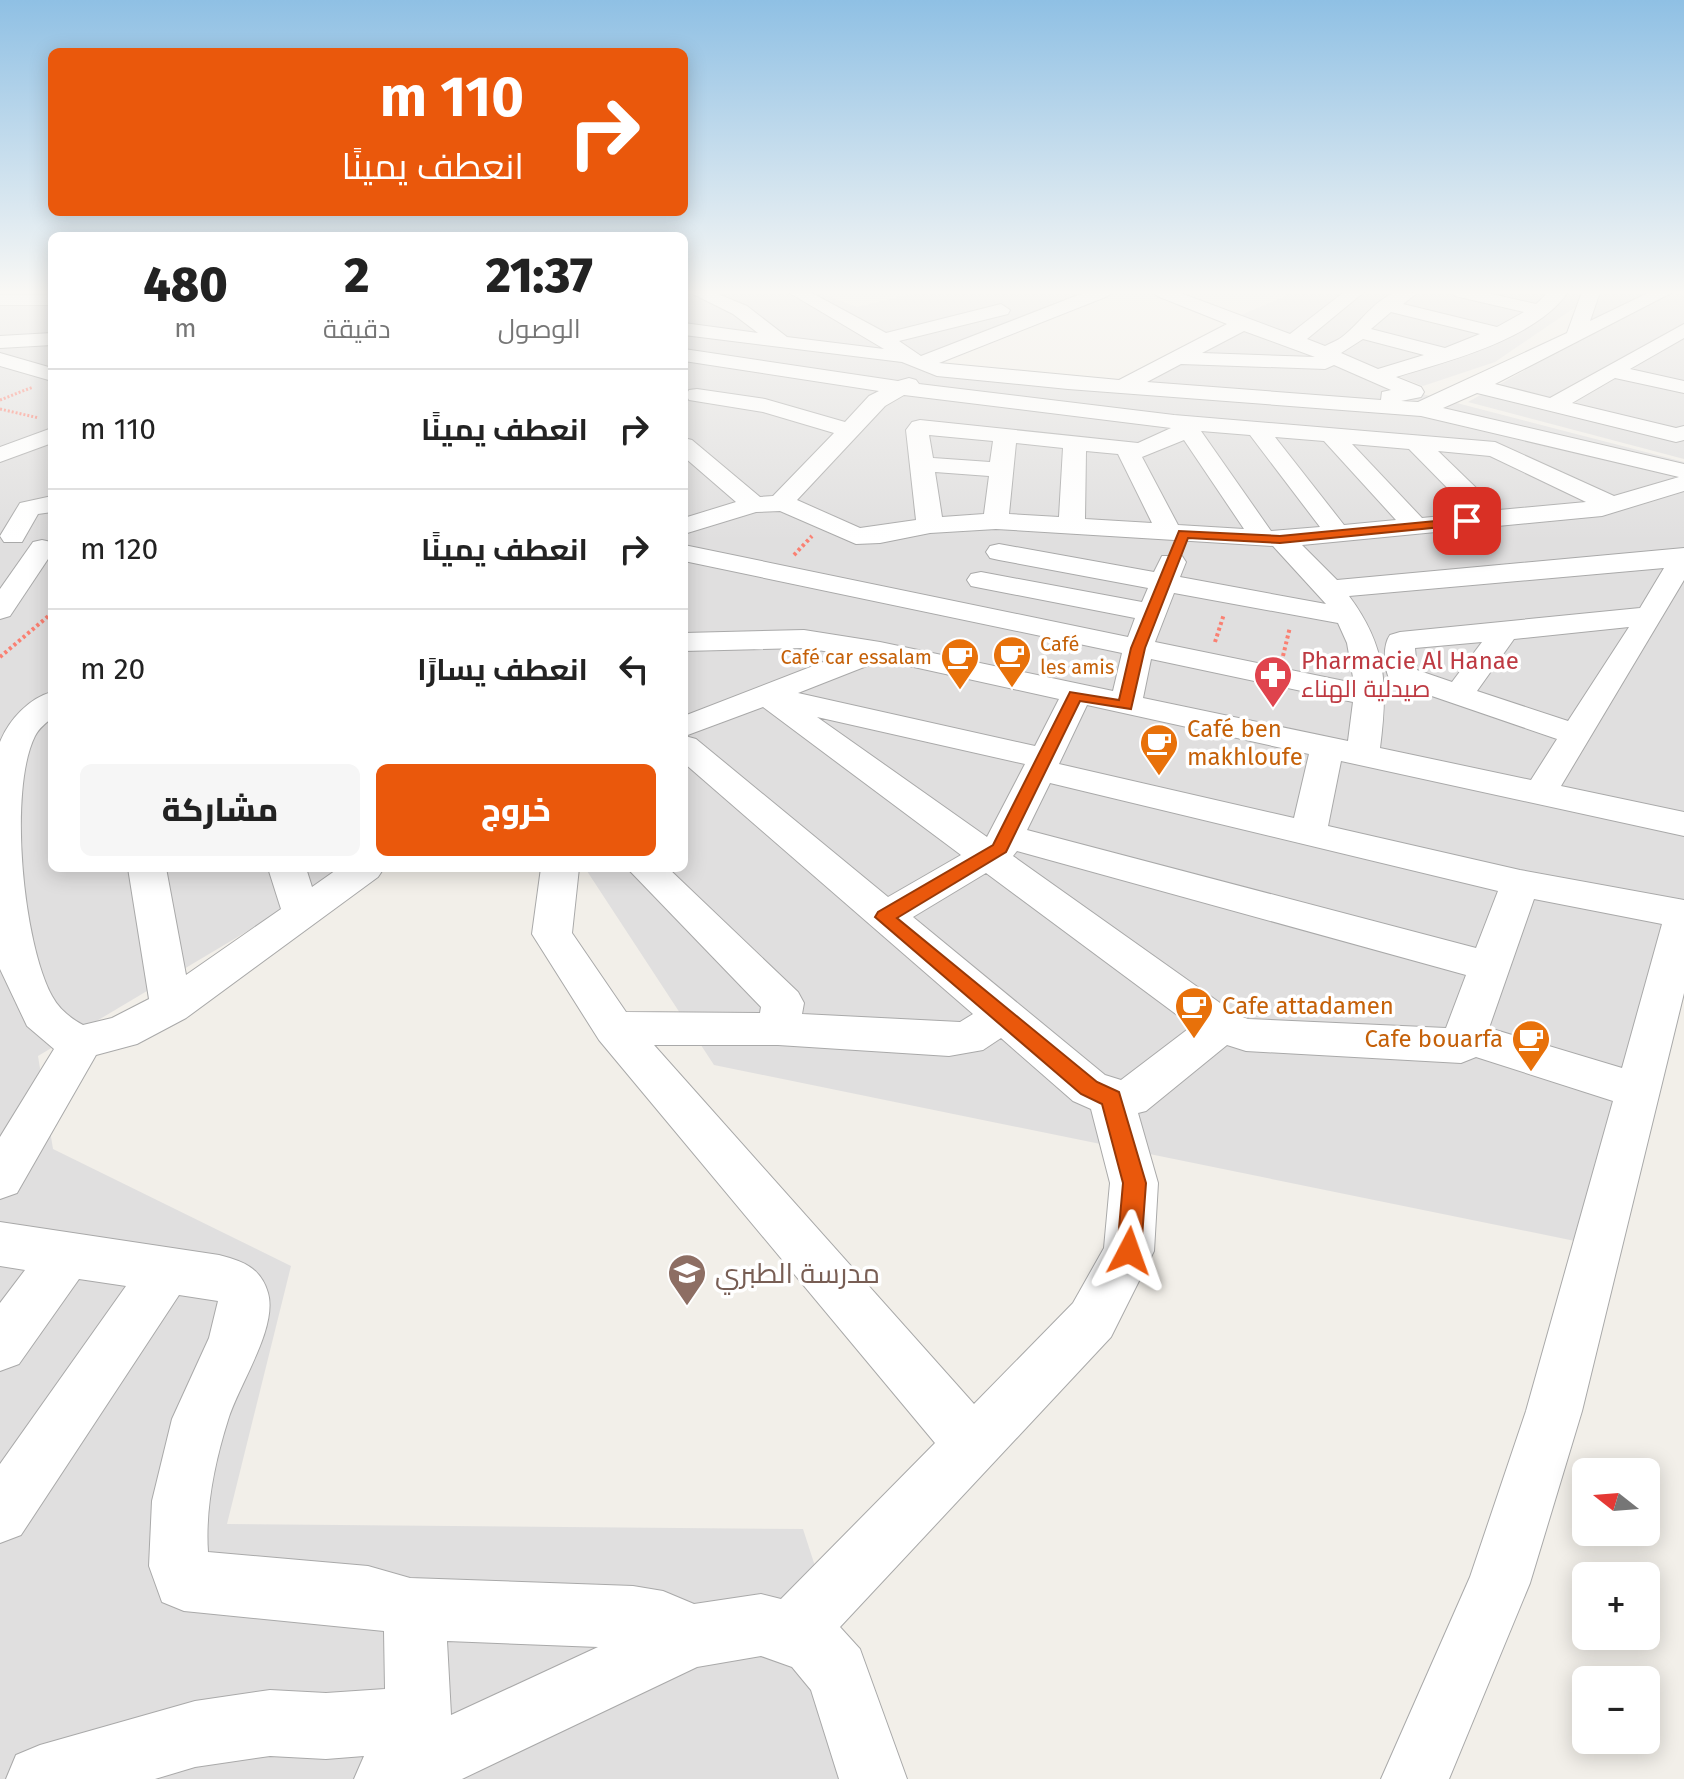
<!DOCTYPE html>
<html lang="ar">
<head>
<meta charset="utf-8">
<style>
	body { margin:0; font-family:"Fira Sans",Cairo,sans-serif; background:#f6f6f6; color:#222; direction:rtl; height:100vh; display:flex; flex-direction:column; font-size:30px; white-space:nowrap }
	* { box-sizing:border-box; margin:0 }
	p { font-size:26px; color:#767676 }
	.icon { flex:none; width:44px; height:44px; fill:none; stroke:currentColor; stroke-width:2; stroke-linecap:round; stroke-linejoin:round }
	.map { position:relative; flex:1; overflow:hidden; direction:ltr }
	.details { position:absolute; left:48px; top:232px; width:640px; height:640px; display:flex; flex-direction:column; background:#fff; border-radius:12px; box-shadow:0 4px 20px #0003; direction:rtl }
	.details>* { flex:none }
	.hud { position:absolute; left:48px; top:48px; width:640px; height:168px; border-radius:12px; box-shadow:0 4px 20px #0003; direction:rtl; background:#ea580c; color:#fff; overflow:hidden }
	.needle { width:52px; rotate:287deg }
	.controls { position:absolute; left:1572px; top:1458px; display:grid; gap:16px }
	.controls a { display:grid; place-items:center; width:88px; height:88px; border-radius:12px; background:#fff; box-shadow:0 4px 20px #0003; font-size:40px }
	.pin { position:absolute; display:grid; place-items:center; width:68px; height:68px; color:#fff; margin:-34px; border-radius:16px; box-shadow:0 4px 12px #0006 }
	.me { position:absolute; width:88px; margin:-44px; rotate:4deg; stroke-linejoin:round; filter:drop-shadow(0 0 6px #0008) }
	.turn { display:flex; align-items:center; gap:28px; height:168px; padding:0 32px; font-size:36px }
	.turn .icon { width:104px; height:104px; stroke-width:2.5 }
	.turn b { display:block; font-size:56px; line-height:68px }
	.eta { display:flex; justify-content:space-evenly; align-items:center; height:136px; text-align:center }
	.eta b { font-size:48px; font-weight:800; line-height:56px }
	.button { display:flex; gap:16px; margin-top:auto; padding:16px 32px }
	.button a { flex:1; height:92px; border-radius:12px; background:#ea580c; color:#fff; font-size:32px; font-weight:800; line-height:92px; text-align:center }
	.button a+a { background:#f6f6f6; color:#222 }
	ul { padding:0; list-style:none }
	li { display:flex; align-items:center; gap:24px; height:120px; padding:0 32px; border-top:2px solid #e0e0e0 }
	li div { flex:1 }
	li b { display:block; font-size:30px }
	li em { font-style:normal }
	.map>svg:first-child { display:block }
</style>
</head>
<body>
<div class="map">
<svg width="1684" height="1779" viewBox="0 0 1684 1779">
	<rect width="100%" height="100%" fill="#f2efe9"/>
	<g fill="#e0dfdf">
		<path d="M0 292H52V868H353L38 1056 53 1149 291 1266 227 1524 803 1529 884 1779H0Z"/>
		<path d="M684 292H818L857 307 919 292H1090L927 362 1127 382 1235 324 1426 395 1684 462V939L1575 1241 714 1065 585 868H684Z"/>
		<path d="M1285 292H1583L1577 306 1495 362 1423 386 1241 315 1288 295Z"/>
		<path d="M1590 292H1684V459L1468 402 1588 335Z"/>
	</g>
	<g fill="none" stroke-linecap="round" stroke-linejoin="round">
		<g stroke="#a9a9a9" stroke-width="2">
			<g id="minor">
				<path d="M689 292H713L747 306 787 337 884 349 788 292H810L886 333 1001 304 1010 310 1008 314 899 341 921 356 1086 292H1111L1108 296 939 363 1119 380 1227 324 1157 296 1154 292H1178L1290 334 1344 292H1364L1307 339 1325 346C1330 343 1337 341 1342 337 1363 322 1385 281 1416 294L1403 304 1497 327 1524 312 1455 296 1452 292H1483L1536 304 1549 292H1568C1536 339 1448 361 1396 377L1421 387 1424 392 1421 397 1401 401 1418 402 1567 333 1582 292H1600L1590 321 1650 292H1673L1495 384 1550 398 1684 324V338L1630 369 1684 381V393L1615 378 1572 403 1676 428 1684 426V440L1676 442 1477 393 1443 408 1684 464V491L1602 516 1302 545 1337 580 1684 548V580L1561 786 1684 812V836L1341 761 1328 826 1520 870 1684 900V993L1582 1411 1530 1583 1449 1779H1381L1470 1577 1526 1411 1613 1101 1476 1057 1461 1063 1246 1051 1227 1045 1146 1111 1138 1113 1158 1183 1154 1251 1111 1337 840 1627 860 1649 907 1779H839L811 1690 792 1667 761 1656 697 1667 462 1779H354L364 1756 326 1759 270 1756 195 1767 155 1779H6L16 1755 40 1745 195 1701 270 1690 326 1693 385 1689 384 1631 184 1611 162 1602 149 1566 152 1501 172 1419 209 1338 218 1301 179 1295 21 1535 0 1543V1464L126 1286 79 1279 19 1364 0 1371V1303L25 1270 0 1266V1222L219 1255C243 1261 261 1268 268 1293 278 1328 238 1386 228 1420 215 1461 205 1509 208 1552L368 1566 410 1578 633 1586 663 1591 694 1604 761 1594 781 1599 935 1443 599 1040 532 934 541 868H579L572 933 626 1012 760 1013 761 1007 627 868H668L798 992 804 1003 802 1014 960 1022 973 1014 684 763V716L844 654 804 648 684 651V633L804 630 880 642 1113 691 1122 653 684 561V545L1128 637 1135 618 981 588 971 586 967 580 971 574 981 572 1142 602 1148 588 999 560 990 558 986 552 990 546 999 544 1154 572 1162 556H1182L1186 562 1180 577 1326 604 1273 546 996 529 930 533 880 543 856 544 780 511 756 512 684 534V518L736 502 684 457V438L692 440 760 497 773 496 834 433 763 412 689 400 686 395 689 390 697 389 765 399 845 422 869 396 879 391 684 361V349L898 381 909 378 916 380 919 384 1174 415 1495 442 1614 496 1679 477 1421 416 1068 389 937 376 902 362 684 335V323L758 333 733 314ZM1391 312 1480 334 1445 348 1371 329ZM1244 331 1315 357 1202 353ZM1363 339 1424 355 1378 369 1341 353ZM1181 364 1325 369 1334 365 1391 390 1382 392 1381 400 1147 382ZM904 395 1171 428 1138 443 920 420 912 422 906 430 916 520 860 528 797 500 885 406ZM1201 431 1250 435 1320 527 1271 531ZM929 435 993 441 990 462 933 458ZM1275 437 1324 441 1396 520 1344 525ZM1184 440 1244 529 1178 525 1142 457ZM1016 443 1063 448 1059 517 1009 514ZM1352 444 1409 449 1472 513 1422 518ZM1086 451 1118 454 1152 523 1085 519ZM1438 451 1490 456 1586 502 1499 510ZM935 472 989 476 984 514 942 517ZM1664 568 1640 608 1400 632 1390 635C1382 646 1384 671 1391 682L1557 739 1531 780 1380 748C1388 686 1387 647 1349 596ZM1174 593 1338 623 1347 643 1354 683 1155 642ZM1629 627 1568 721 1477 691 1514 639ZM1482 642 1452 682 1417 670 1415 648ZM1151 659 1353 702 1348 741 1143 698ZM882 660 1059 699 1035 746 798 693ZM1087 705 1309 754 1294 818 1059 764ZM763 707 961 855 888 897 696 739 685 736ZM817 717 1025 764 987 837ZM1050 783 1498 891 1476 948 1027 830ZM1017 851 1466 975 1446 1028 1248 1019 1237 1015 1013 856ZM986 873 1192 1026 1121 1080 1105 1075 913 917ZM1534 899 1662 924 1622 1068 1489 1028ZM1001 1038 1073 1101 1091 1109 1110 1183 1104 1248 1073 1303 974 1404 654 1045H778L949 1056 983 1050ZM447 1641 598 1647 451 1715Z"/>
				<rect x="0" y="295" width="52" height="10"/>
				<path d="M52 333V345L0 348V336Z"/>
				<path d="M0 353 52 368V381L0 366Z"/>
				<path d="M52 428V443L0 462V447Z"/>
				<path d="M52 496V512L38 514 22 542H4L0 536 20 503Z"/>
				<path d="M42 540 51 542 52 553 10 616 0 619V589L33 542Z"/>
				<path d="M52 692V718C46 723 39 728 35 736 8 790 23 943 52 996 59 1009 70 1018 83 1025L112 1018 149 999 128 868H166L186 975 281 909 268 868H306L312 887 339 868H384L378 877 186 1018 137 1044 96 1055 17 1193 0 1199V1137L54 1049 27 1026 0 969V742C9 720 29 698 52 692Z"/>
			</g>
		</g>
		<g stroke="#fa8072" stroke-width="3" stroke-dasharray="2 2" stroke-linecap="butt">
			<path d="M0 400 33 387"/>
			<path d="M0 409 39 418"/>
		</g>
		<g stroke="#fa8072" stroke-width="4" stroke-dasharray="3 3" stroke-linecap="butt">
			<path d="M794 555 812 536"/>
			<path d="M1215 642 1224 614"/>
			<path d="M1283 656 1290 627"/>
			<path d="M0 657 52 613"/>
		</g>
		<use href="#minor" fill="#fff" fill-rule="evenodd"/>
	</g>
	<linearGradient id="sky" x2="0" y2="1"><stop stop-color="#8fc0e4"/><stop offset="0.54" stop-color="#f9f8f5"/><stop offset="1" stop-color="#f9f8f5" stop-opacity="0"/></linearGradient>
	<rect width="1684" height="541" fill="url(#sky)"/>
	<path fill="#ea580c" stroke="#983908" stroke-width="2" d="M1467 518 1472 519V524L1280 543 1188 538 1145 648 1131 709 1080 701 1006 852 897 918 1097 1082 1119 1092 1146 1183 1141 1251 1138 1258 1129 1262 1121 1258 1117 1251 1123 1183 1102 1104 1081 1094 875 917 878 912 993 845 1070 692 1119 700 1131 648 1179 531 1280 536Z"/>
	<defs>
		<g id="cafe-pin" transform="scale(2)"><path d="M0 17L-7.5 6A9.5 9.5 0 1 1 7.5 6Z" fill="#e8710a" stroke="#fff"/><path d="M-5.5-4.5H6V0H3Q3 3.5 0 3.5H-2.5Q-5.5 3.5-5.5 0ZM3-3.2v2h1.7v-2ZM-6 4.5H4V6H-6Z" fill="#fff"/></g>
		<g id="pharmacy-pin" transform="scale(2)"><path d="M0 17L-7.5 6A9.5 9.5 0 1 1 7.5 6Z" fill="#e0444e" stroke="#fff"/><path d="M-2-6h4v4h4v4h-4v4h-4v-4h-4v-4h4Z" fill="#fff"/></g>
		<g id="school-pin" transform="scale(2)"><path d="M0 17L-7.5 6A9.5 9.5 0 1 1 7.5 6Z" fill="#8d6e63" stroke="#fff"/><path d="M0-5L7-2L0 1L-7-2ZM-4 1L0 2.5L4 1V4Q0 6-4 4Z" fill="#fff"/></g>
	</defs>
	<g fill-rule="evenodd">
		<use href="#cafe-pin" x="1012" y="655"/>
		<use href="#cafe-pin" x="960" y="657"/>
		<use href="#pharmacy-pin" x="1273" y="675"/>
		<use href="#cafe-pin" x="1159" y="743"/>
		<use href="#cafe-pin" x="1194" y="1006"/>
		<use href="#cafe-pin" x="1531" y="1039"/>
		<use href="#school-pin" x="687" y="1273"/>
	</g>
	<g text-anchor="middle" stroke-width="7" stroke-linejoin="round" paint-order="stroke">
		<g font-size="20" fill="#c56008" stroke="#fff" text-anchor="start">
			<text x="1040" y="651">Café<tspan x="1040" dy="23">les amis</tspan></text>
			<text x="932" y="664" text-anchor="end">Café car essalam</text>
		</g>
		<g font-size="24" fill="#be3a42" stroke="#fff" text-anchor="start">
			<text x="1301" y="669">Pharmacie Al Hanae<tspan x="1301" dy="28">صيدلية الهناء</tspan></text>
		</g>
		<g font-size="24" fill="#c56008" stroke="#fff" text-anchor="start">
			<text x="1187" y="737">Café ben<tspan x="1187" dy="28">makhloufe</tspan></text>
			<text x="1222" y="1014">Cafe attadamen</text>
			<text x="1503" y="1047" text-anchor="end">Cafe bouarfa</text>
		</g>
		<g font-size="28" fill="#785e54" stroke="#fff" text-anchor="start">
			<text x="715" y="1283">مدرسة الطبري</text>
		</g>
	</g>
</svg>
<div class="controls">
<a><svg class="needle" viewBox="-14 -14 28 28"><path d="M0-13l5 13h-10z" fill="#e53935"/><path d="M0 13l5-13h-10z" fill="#767676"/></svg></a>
<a>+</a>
<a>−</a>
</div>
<div class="pin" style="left:1467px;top:521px;background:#d93025"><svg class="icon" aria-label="arrive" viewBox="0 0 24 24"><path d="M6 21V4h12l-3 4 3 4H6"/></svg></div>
<svg class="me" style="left:1129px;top:1251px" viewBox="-20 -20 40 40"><path d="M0-17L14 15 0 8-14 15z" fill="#ea580c" stroke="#fff" stroke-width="4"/></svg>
<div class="hud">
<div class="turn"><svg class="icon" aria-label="right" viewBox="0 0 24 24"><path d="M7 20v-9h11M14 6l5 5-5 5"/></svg><div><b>110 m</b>انعطف يمينًا</div></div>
</div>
<section class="details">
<div class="eta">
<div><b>21:37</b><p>الوصول</p></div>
<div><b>2</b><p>دقيقة</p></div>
<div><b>480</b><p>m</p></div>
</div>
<ul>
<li><svg class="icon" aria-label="right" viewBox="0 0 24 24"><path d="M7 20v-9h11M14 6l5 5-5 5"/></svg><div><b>انعطف يمينًا</b></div><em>110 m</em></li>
<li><svg class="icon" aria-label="right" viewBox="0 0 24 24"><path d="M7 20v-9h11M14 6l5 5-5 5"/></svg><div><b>انعطف يمينًا</b></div><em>120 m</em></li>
<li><svg class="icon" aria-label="left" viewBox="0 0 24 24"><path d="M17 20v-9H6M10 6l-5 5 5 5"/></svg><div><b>انعطف يسارًا</b></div><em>20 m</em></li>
</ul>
<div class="button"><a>خروج</a><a>مشاركة</a></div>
</section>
</div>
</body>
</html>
